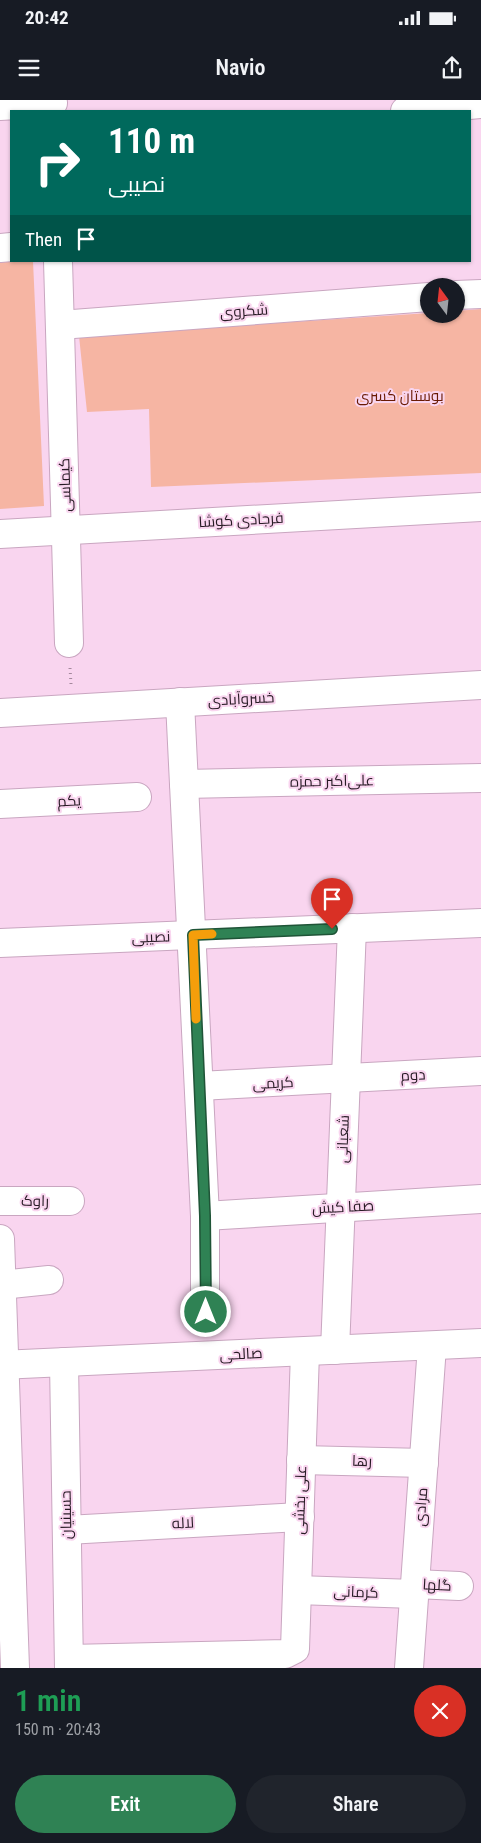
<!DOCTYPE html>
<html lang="en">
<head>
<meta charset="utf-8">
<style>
	body { margin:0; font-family:"Roboto Condensed",Cairo,sans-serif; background:#20242c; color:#f1f3f6; height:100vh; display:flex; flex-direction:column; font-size:19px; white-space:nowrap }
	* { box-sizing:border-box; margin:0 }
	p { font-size:16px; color:#9ea1a6 }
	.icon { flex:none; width:28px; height:28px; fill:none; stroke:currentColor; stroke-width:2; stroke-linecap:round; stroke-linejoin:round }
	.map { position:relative; height:1568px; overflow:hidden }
	.panel { display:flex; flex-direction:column; background:#171b24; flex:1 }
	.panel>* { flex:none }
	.hud { position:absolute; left:10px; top:10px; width:461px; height:152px; border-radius:0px; box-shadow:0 1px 4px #0004; background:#00695c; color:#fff; overflow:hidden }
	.needle { width:32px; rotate:345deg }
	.fabs { position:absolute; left:420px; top:178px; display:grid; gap:10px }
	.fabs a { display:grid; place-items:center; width:45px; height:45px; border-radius:50%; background:#171b24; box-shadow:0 1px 4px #0004; font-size:25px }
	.pin { position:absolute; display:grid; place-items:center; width:42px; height:42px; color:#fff; margin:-51px -21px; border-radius:50% 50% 50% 0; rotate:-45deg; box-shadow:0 0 5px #0007 }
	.pin .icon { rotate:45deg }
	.me { position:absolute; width:55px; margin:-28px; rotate:0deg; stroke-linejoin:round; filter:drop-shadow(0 0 4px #0008) }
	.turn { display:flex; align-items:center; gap:18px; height:105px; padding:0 15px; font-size:22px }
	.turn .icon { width:65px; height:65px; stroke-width:2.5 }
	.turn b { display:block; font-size:35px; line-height:42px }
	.then { display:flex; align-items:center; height:48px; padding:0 15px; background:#0003; gap:10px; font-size:19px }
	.round { display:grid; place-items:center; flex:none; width:52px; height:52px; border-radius:26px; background:#20242c }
	.overview { display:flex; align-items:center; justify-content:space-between; height:85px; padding:0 15px }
	h1 { font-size:30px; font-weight:600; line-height:38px; color:#1e9e55 }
	.action { display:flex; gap:10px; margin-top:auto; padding:10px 15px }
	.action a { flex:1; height:58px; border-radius:30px; background:#2f8254; color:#fff; font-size:20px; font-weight:600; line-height:58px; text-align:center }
	.action a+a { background:#20242c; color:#f1f3f6 }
	.status { display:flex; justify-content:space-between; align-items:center; height:35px; padding:0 25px; background:#171b24; direction:ltr }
	.status svg { height:14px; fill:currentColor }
	header { display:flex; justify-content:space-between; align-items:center; height:65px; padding:0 15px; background:#171b24; font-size:22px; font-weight:600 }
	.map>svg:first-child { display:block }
</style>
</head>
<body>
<div class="status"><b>20:42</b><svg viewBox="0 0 49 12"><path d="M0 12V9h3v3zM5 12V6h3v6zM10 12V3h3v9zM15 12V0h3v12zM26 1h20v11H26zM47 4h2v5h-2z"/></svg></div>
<header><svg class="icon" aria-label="menu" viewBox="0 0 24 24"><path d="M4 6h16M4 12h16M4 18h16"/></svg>Navio<svg class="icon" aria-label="share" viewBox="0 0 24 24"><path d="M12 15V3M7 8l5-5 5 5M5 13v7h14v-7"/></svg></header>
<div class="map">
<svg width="481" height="1568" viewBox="0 0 481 1568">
	<rect width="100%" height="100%" fill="#f9d5ef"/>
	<g fill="#f6b5a3">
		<path d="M11 156V161H33L44 406 0 409V157Z"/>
		<path d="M481 209V373L151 387 149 309 87 312 79 236 429 213 456 214V211Z"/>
	</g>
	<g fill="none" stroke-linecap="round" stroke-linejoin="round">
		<g stroke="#c9a6c0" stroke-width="30">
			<g id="minor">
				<path d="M0 6 53 3"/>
				<path d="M405 11 481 4"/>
				<path d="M0 148 11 147"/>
				<path d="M58 161 69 543"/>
				<path d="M456 195 481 194"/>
				<path d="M60 225 429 197"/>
				<path d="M0 434 481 407"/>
				<path d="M180 602 205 1116V1212"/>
				<path d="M0 613 481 585"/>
				<path d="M184 684 481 678"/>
				<path d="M0 704 137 697"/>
				<path d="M0 843 481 823"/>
				<path d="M199 986 481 971"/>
				<path d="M0 1101H70"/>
				<path d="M205 1116 481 1099"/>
				<path d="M0 1139 15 1568"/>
				<path d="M1 1185 49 1180"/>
				<path d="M335 1250 352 828"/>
				<path d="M64 1262 69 1568"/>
				<path d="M0 1265 481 1243"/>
				<path d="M301 1360 424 1363"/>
				<path d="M67 1430 300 1417"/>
				<path d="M415 1484 459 1486"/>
				<path d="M297 1490 414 1494"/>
				<path d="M69 1559 285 1554 295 1549 305 1252"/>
				<path d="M409 1568 432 1246"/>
			</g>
		</g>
		<path stroke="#a4899d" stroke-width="3" stroke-dasharray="1 4" stroke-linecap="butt" d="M70 568 71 584"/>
		<use href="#minor" stroke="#fff" stroke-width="28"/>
	</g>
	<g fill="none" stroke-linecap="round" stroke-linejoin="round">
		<g stroke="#1f5437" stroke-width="12">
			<path id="route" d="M206 1212 205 1116 193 835 332 829"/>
		</g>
		<use href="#route" stroke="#2f8254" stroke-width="9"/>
		<path stroke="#f59e0b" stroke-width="9" d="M196 919 193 835 212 834"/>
	</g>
	<g text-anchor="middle" stroke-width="4" stroke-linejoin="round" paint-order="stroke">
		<g font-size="15" fill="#281b25" stroke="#f9d5ef">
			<text transform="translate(244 211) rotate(-4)" y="5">شکروی</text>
			<text transform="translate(65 385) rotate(-92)" y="5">کیماسی</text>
			<text transform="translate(241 420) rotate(-3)" y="5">فرجادی کوشا</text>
			<text transform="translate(241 599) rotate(-3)" y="5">خسروآبادی</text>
			<text transform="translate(332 681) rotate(-1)" y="5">علی‌اکبر حمزه</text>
			<text transform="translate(69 701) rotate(-3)" y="5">یکم</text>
			<text transform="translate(151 837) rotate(-2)" y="5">نصیبی</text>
			<text transform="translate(413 975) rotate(-3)" y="5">دوم</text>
			<text transform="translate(273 983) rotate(-3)" y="5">کریمی</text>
			<text transform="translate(343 1039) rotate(-88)" y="5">شعبانی</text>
			<text transform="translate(35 1101) rotate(1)" y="5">راوک</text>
			<text transform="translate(343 1107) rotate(-3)" y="5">صفا کیش</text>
			<text transform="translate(241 1254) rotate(-3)" y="5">صالحی</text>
			<text transform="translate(362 1361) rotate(2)" y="5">رها</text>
			<text transform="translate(300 1400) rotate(-88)" y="5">علی بخشی</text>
			<text transform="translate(421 1407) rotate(-86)" y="5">مرادی</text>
			<text transform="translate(66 1415) rotate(-91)" y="5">حسینیان</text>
			<text transform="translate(183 1423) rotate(-3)" y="5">لاله</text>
			<text transform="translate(437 1485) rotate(3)" y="5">گلها</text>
			<text transform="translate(356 1492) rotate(2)" y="5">کرمانی</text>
		</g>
		<g font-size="15" fill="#691a03" stroke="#f9d5ef">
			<text x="400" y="301">بوستان کسری</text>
		</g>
	</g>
</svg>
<div class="fabs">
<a><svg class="needle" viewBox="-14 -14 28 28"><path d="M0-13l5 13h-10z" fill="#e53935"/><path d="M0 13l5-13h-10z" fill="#9ea1a6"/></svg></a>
</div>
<div class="pin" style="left:332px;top:829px;background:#d93025"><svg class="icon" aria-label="arrive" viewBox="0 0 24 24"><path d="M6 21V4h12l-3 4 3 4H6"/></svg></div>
<svg class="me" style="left:206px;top:1212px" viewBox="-20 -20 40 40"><circle r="17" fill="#2f8254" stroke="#fff" stroke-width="3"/><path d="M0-11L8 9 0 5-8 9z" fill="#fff"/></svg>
<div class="hud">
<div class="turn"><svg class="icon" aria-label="right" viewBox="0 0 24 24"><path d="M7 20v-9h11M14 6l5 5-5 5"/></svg><div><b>110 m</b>نصیبی</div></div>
<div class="then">Then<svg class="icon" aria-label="arrive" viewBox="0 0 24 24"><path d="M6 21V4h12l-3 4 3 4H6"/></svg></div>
</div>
</div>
<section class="panel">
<div class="overview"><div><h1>1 min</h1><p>150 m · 20:43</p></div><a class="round" style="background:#d93025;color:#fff"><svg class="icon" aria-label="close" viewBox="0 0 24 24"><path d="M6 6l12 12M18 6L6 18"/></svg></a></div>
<div class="action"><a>Exit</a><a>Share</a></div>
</section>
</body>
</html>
